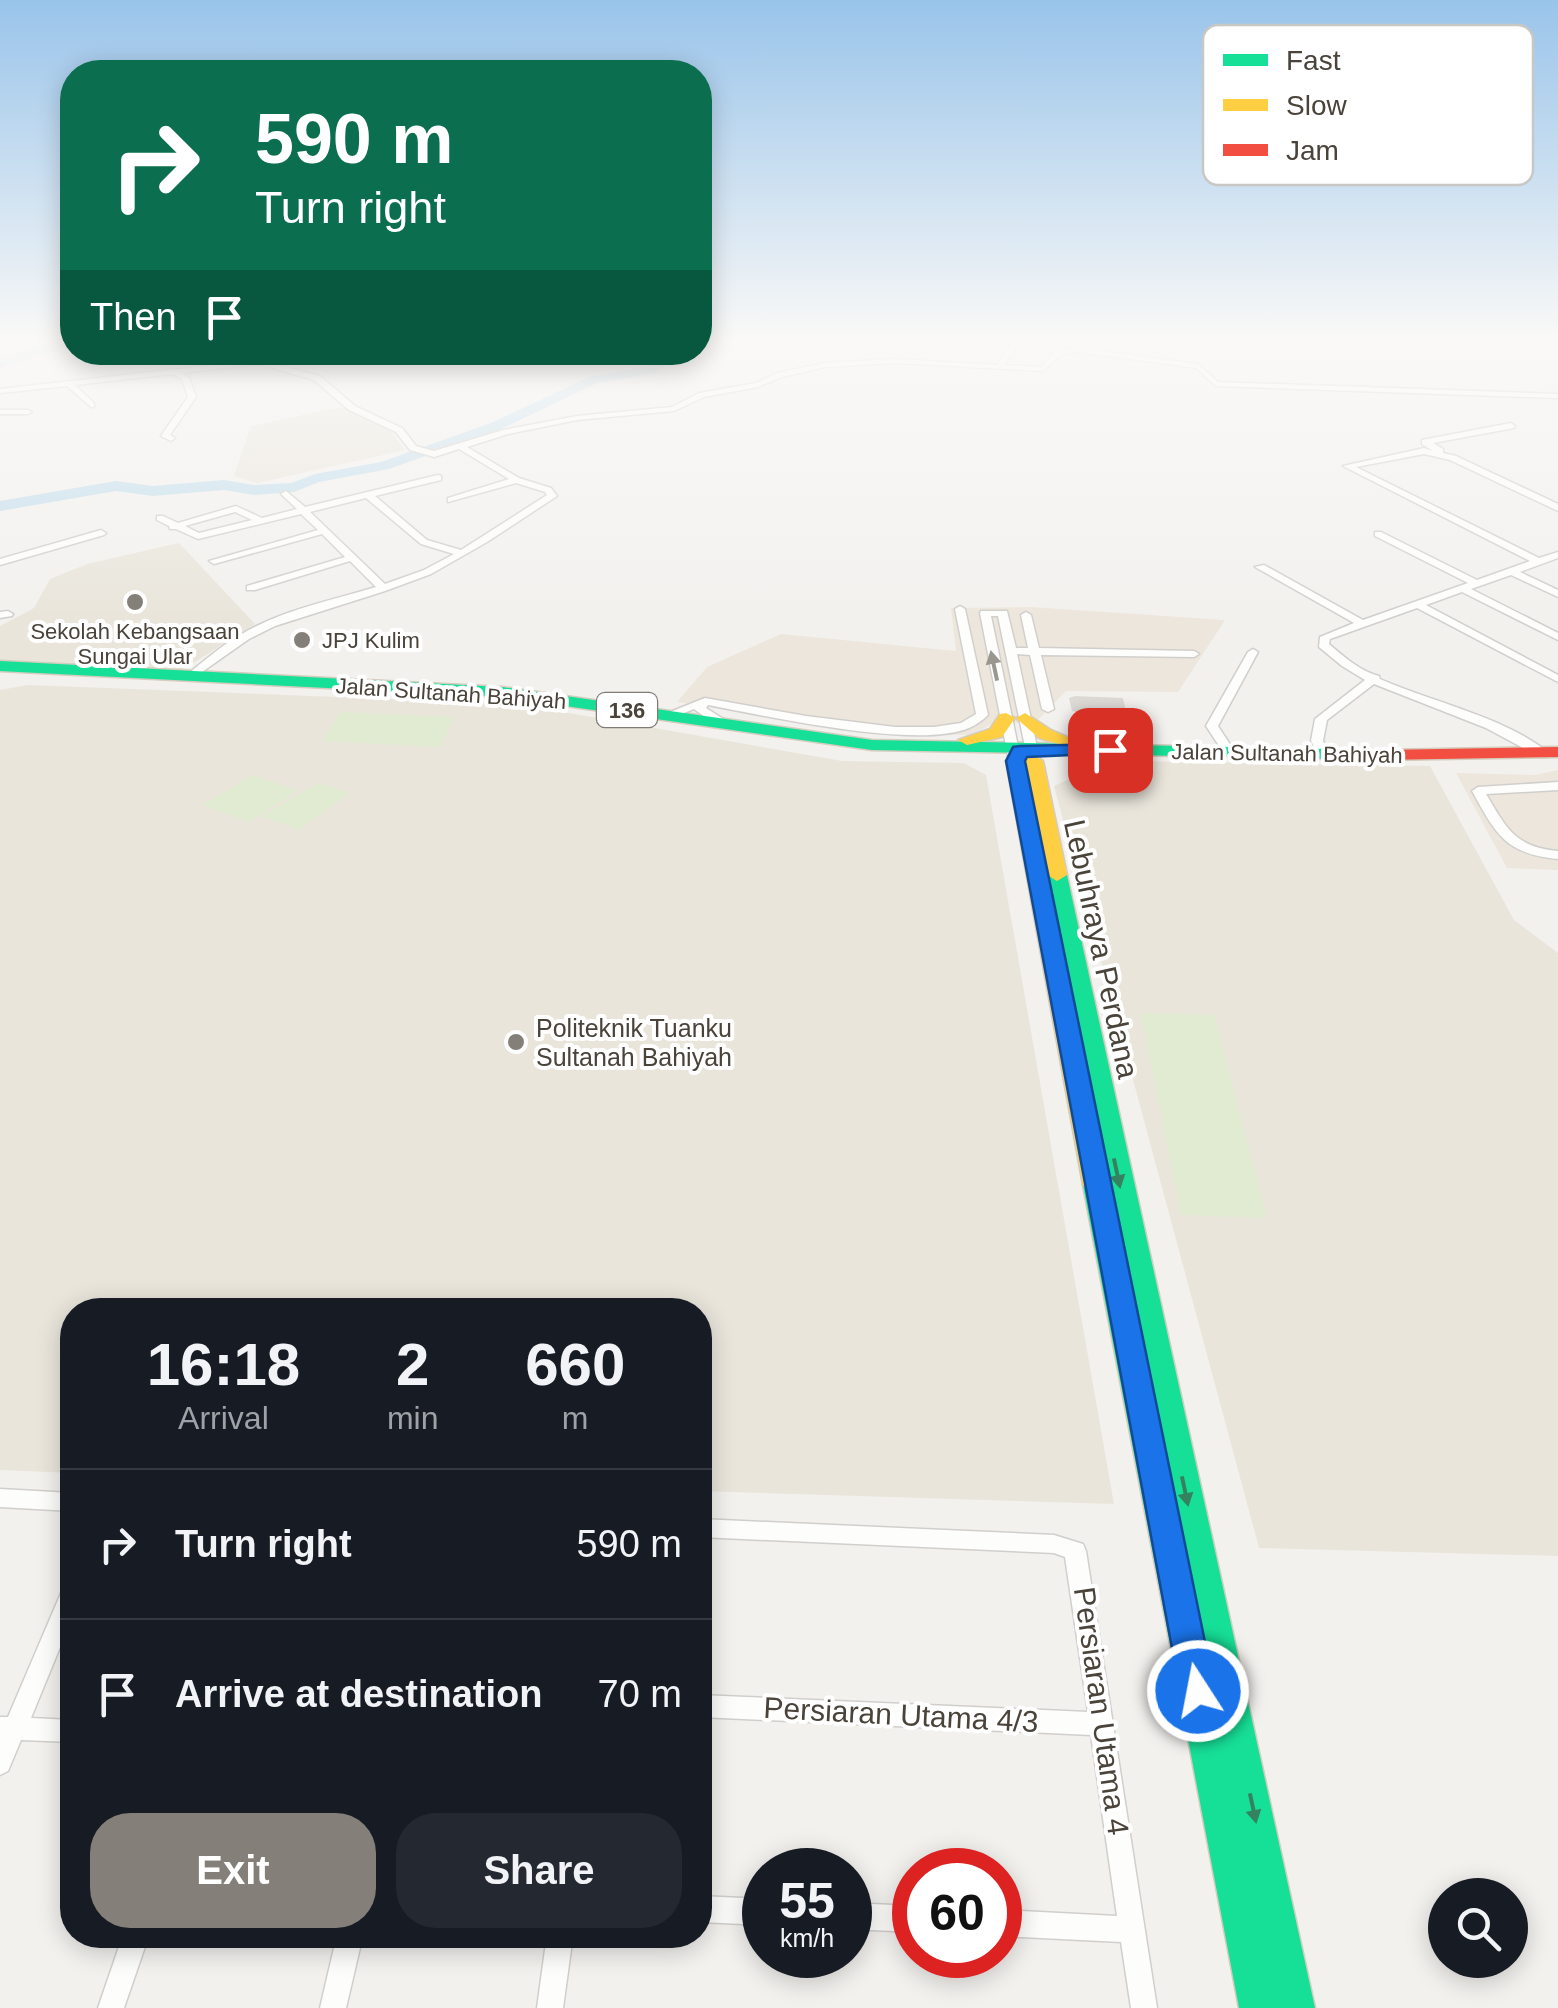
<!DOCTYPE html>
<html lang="en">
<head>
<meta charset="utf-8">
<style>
	body { margin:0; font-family:Arial,sans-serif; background:#242831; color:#f1f3f6; height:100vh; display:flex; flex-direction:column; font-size:38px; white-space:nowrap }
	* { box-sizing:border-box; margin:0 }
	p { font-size:32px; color:#9ea1a6 }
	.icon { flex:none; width:55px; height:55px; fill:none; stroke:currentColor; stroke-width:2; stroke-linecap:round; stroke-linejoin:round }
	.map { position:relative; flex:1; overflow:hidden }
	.drawer { position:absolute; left:60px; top:1298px; width:652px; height:650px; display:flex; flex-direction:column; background:#171b24; border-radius:40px; box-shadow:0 5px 25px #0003 }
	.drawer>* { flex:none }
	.banner { position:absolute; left:60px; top:60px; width:652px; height:305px; border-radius:40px; box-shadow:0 5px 25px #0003; background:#0b6e4f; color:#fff; overflow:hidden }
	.fabs { position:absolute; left:1428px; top:1878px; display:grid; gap:20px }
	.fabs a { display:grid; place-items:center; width:100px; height:100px; border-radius:50%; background:#171b24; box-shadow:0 5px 25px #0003; font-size:50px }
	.speed { position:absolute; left:742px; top:1848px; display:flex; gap:20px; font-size:50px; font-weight:700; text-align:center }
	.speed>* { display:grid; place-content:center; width:130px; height:130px; border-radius:50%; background:#171b24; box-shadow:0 5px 25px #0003; line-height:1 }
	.speed small { font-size:25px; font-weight:400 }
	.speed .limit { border:15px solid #d22; background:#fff; color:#111 }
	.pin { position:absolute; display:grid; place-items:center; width:85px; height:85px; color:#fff; margin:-42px; border-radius:20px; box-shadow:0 5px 15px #0006 }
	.me { position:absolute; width:110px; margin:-55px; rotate:349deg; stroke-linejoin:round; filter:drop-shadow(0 0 8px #0008) }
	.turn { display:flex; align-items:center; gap:35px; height:210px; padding:0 30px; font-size:45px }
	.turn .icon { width:130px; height:130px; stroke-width:2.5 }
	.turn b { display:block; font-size:70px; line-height:85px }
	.then { display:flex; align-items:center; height:95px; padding:0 30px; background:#0003; gap:20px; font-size:38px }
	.eta { display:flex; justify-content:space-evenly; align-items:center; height:170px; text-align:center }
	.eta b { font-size:60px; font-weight:700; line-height:70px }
	.button { display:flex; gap:20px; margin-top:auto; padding:20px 30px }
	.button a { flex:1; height:115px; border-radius:40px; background:#848079; color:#fff; font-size:40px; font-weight:700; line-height:115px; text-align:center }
	.button a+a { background:#242831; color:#f1f3f6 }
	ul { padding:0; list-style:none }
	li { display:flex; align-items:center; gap:30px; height:150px; padding:0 30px; border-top:2px solid #363941 }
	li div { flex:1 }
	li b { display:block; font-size:38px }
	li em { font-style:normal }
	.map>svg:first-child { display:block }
</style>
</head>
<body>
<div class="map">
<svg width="1558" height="2008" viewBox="0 0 1558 2008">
	<rect width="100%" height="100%" fill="#f3f1ee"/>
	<g fill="#ede6dc">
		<path d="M1031 607 1225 620 1178 692 1066 691 1035 723H993L972 735 881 734 677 702 707 667 781 634 956 651 951 608Z"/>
		<path d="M1558 770V870L1507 868 1456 773 1536 775Z"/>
	</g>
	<g fill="#e9e5db">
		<path d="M341 407 385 424 405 450 257 483 234 476 251 426Z"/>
		<path d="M179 543 255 624 182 670 0 660V626L34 608 50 579 87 564Z"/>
		<path d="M28 685 518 704 842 761 964 763 986 775 1114 1504 700 1491V1310H72V1473L0 1470V690Z"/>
		<path d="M1139 761 1430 766 1514 920 1558 953V1556L1259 1548 1054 786 1097 767Z"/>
	</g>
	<g fill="#e1ebd1">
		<path d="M341 712 455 717 440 747 323 741Z"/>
		<path d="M253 775 298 791 249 822 203 805Z"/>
		<path d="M319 783 350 793 299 830 262 816Z"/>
		<path d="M1141 1013 1215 1015 1267 1218 1181 1215Z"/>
	</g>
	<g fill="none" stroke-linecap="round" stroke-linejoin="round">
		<g fill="#c3dded" fill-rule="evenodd">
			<path d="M72 338V346L0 368V360L40 344Z"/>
			<path d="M638 352H652L665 365 656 373 597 383 501 429 389 469 319 482 294 492 254 495 224 490 153 496 116 491 0 511V501L116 481 153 486 224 480 254 485 291 483 315 474 381 462 491 423 589 377 651 365Z"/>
		</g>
	</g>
	<path fill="#dddad6" d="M1075 696 1123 698 1126 712 1106 714 1107 718 1072 711 1069 698Z"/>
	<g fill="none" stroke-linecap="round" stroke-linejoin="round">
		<g stroke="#d1cfcc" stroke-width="3">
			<g id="street">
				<path d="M1016 337H1023L1004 365 1041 367 1057 350 1079 348 1198 364 1218 382 1558 394V398L1216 386 1196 368 1079 352 1062 354 1043 371 895 363 825 367 782 377 758 387 704 397 674 411 577 420 508 434 467 447 519 478 551 488 557 496 487 542 431 574 385 591 275 626 249 639 192 679 186 676 188 674C205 660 221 646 240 635 281 610 330 601 376 587L350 561 255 590H247V586L345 557 322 534 214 564 209 561 318 530 301 514 198 539 176 529H170L169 526 157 520V516H163L178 523 236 506 262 518 297 509 281 494 286 491 305 507 438 475 441 476V480L375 496 427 540 461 550 547 495 545 492 516 483 448 502V498L509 479 459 449 434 457 410 450 396 432 349 410 314 380 259 364 182 373 189 378 196 397 170 435 175 438 171 441 161 436 188 397 182 379 173 374 75 385 94 403V407H91L67 386 0 393V389L259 360 320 376 355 406 402 428 416 446 434 451 503 430 577 416 672 407 699 393 756 383 777 373 825 363 895 359 997 365ZM366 498 421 544 454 554 424 570 385 584 310 512ZM235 512 252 520 199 533 185 526Z"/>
				<path d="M0 410H28L32 412 28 414H0Z"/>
				<path d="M1511 423 1515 426 1514 428 1433 443 1443 449V453L1456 456 1558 504V511L1450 460 1424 454 1356 467 1539 558 1558 552V558L1520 572 1558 590V597L1511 575 1471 589 1558 633V640L1462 592 1426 605 1558 675V682L1417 608 1330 639 1329 644C1344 657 1360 671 1379 676L1380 679C1432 702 1508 718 1550 754L1548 757H1540L1486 728 1374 684 1327 720 1323 741 1329 752 1327 755H1319L1311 741 1315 719 1365 680 1342 666 1319 647 1320 637 1354 623 1255 567 1264 565 1363 620 1468 583 1375 536V532H1381L1477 580 1530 561 1343 466 1424 448 1433 451 1422 444V440Z"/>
				<path d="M101 530 106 533 104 535 0 565V559Z"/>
				<path d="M960 606 965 609 988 715C983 720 976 725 969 728 917 750 766 716 708 705L706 708 728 722V728H720L694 709 666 720 660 716 705 698 806 716 895 727H934L961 723 976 714 955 609Z"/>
				<path d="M8 611 13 614 12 616 0 618V612Z"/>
				<path d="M981 611H1007L1016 648H1028L1021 615 1026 612 1031 615 1039 648 1194 651 1199 654 1194 657 1041 655 1054 709 1048 712 1042 709 1030 655 1017 654 1040 761 1034 765 1028 761 998 616H991L1021 761 1015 765 1009 761 980 613Z"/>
				<path d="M1253 649 1258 652 1218 726 1235 752 1229 756 1225 755 1206 726 1248 652Z"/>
				<path d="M1558 782V790L1486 794C1507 829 1515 847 1558 851V859C1505 854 1496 834 1472 791L1478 787Z"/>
				<path d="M0 1489 72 1493V1511L0 1507Z"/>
				<path d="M700 1519 1054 1535 1083 1544 1086 1551 1157 2008H1131L1121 1942 1000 1936V1910L1117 1916 1091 1735 700 1717V1695L1088 1712 1065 1557 1054 1553 700 1537Z"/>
				<path d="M72 1583V1618L31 1718 72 1720V1742L21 1740 8 1771 0 1775V1717H8L64 1586Z"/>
				<path d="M700 1896 765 1899V1925L700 1922Z"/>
				<path d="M850 1903 915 1906V1932L850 1929Z"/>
				<path d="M123 1935H149L124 2008H98Z"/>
				<path d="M337 1935H363L346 2008H320Z"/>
				<path d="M547 1935H573L563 2008H537Z"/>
			</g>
		</g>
		<g stroke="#d4cdbd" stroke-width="3">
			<g id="fast">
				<path d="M0 661 502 687 872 740 1382 750 1391 755 1382 760 872 750 502 697 0 671Z"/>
				<path d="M1057 869 1067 875 1315 2008H1239L1083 1185 1087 1179H1105L1109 1185 1128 1279 1047 875Z"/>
			</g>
		</g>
		<g stroke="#d4cdbd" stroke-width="3">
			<g id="slow">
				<path d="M1006 713 1015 718 1002 737 967 745 958 740 990 729 1000 714Z"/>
				<path d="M1025 713 1051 730 1081 743 1072 748 1039 738 1016 718Z"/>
				<path d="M1020 746 1043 761 1067 875 1057 881 1047 875 1109 1185 1105 1191H1087L1083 1185 1006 761 1014 747Z"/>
			</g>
		</g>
		<g stroke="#d4cdbd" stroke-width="3">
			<path id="jam" d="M1558 747V757L1382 760 1373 755 1382 750Z"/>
		</g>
		<use href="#street" fill="#fdfdfc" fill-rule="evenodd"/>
		<use href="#fast" fill="#16e098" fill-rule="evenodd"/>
		<use href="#slow" fill="#ffcf43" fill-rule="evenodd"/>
		<use href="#jam" fill="#f24e42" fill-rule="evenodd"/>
	</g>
	<defs><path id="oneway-solid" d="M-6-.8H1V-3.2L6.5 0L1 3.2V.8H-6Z" transform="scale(2.5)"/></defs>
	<use fill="#9a9791" href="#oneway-solid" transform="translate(994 666) rotate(-102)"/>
	<g fill="#358260">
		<use href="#oneway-solid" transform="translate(1117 1173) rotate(78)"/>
		<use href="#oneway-solid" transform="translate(1185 1491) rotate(78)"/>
		<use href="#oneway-solid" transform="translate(1253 1808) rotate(78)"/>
	</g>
	<linearGradient id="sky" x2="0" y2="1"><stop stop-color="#99c4ea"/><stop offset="0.55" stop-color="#faf9f7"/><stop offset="1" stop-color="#faf9f7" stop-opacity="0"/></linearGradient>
	<rect width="1558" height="618" fill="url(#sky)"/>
	<path fill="#1a73e8" stroke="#114b97" stroke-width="2.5" d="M1110 744 1116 746V753L1027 757 1025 761 1215 1691 1210 1703 1198 1708 1185 1703 1180 1691 1006 761 1013 747 1020 746Z"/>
	<g fill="#848079" stroke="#fff" stroke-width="4">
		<circle cx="135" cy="602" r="10"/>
		<circle cx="302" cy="640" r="10"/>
		<circle cx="516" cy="1042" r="10"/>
	</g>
	<g text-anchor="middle" stroke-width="8" stroke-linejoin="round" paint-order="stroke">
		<g font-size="22" fill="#49433a" stroke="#fff">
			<text x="135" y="639">Sekolah Kebangsaan<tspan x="135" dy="25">Sungai Ular</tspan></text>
			<text x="322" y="648" text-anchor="start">JPJ Kulim</text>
		</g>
		<g font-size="22" fill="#49433a" stroke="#fff">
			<text transform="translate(451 693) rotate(4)" y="8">Jalan Sultanah Bahiyah</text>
			<text transform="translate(1287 753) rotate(1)" y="8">Jalan Sultanah Bahiyah</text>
		</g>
		<rect fill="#fff" stroke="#807b75" stroke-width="2.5" x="597" y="693" width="60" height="34" rx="8"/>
		<g font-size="22" font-weight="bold" fill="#49433a">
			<text x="627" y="718">136</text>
		</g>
		<g font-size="25" fill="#49433a" stroke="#fff" text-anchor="start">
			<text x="536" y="1037">Politeknik Tuanku<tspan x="536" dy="29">Sultanah Bahiyah</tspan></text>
		</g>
		<g font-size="30" fill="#49433a" stroke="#fff">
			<text transform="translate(1101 949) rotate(78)" y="10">Lebuhraya Perdana</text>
			<text transform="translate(1101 1711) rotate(82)" y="10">Persiaran Utama 4</text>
			<text transform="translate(901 1715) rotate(3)" y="10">Persiaran Utama 4/3</text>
		</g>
	</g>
	<rect x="1203" y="25" width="330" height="160" rx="15" fill="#fff" stroke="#c8c7c4" stroke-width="2.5"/>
	<rect x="1223" y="54" width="45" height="12" fill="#16e098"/>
	<rect x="1223" y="99" width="45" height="12" fill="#ffcf43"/>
	<rect x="1223" y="144" width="45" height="12" fill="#f24e42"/>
	<g font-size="28" fill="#49433a">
		<text x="1286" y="70">Fast</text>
		<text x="1286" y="115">Slow</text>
		<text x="1286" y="160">Jam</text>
	</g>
</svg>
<div class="fabs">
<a><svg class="icon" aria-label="search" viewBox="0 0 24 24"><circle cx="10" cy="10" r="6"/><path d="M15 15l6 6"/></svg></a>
</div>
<div class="speed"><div>55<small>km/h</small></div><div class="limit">60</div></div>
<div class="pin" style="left:1110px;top:750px;background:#d93025"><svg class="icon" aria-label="arrive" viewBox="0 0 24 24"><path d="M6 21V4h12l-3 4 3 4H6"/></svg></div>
<svg class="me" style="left:1198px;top:1691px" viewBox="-20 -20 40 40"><circle r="17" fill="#1a73e8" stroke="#fff" stroke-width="3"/><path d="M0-11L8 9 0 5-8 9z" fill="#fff"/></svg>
<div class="banner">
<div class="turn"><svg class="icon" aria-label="right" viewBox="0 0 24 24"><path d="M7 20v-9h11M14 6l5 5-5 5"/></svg><div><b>590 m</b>Turn right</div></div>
<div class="then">Then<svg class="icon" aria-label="arrive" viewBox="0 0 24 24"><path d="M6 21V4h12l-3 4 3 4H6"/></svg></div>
</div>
<section class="drawer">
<div class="eta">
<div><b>16:18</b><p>Arrival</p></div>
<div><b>2</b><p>min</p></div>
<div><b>660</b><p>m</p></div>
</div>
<ul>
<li><svg class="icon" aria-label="right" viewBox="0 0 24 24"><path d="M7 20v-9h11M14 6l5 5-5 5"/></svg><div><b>Turn right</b></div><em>590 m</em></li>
<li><svg class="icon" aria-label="arrive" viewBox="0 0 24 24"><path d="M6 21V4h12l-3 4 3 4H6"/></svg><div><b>Arrive at destination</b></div><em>70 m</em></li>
</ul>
<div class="button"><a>Exit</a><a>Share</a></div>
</section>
</div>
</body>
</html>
